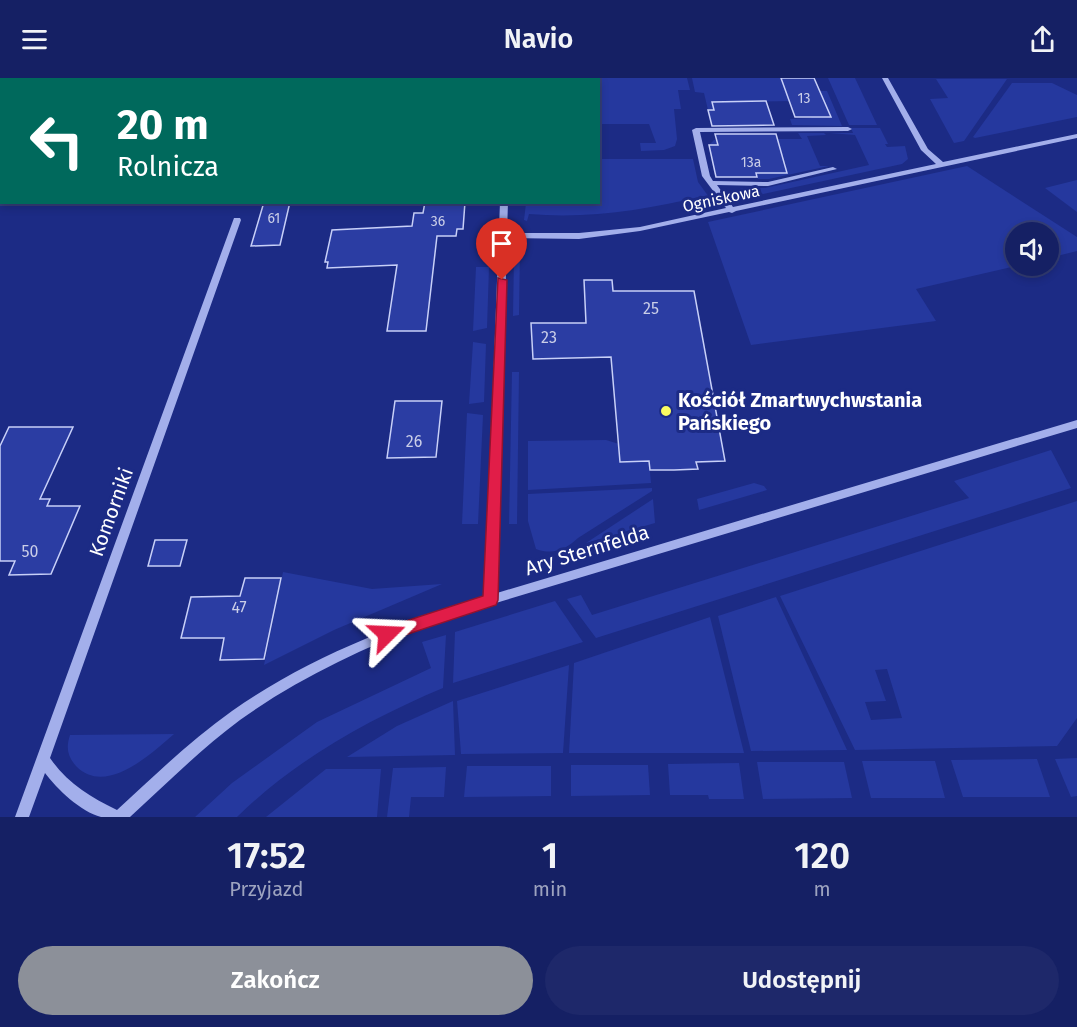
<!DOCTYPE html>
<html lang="pl">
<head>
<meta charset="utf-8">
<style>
	body { margin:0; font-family:"Fira Sans",sans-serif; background:#1e286a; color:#f1f3f6; height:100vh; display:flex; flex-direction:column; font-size:22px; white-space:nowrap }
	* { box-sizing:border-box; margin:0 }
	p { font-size:20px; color:#9da3bf }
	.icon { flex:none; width:33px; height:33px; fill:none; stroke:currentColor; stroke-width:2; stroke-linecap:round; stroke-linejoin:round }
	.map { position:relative; height:739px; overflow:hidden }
	.details { display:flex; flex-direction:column; background:#152064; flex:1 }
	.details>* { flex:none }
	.hud { position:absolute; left:0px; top:0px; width:600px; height:126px; box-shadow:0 3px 9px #0003,0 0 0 2px #343e78; background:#00695c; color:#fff; overflow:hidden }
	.buttons { position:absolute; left:1005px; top:144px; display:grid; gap:12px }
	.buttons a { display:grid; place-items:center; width:54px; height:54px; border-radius:50%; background:#152064; box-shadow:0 3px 9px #0003,0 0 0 2px #343e78; font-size:30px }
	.pin { position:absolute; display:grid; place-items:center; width:51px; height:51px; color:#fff; margin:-62px -26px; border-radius:50% 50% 50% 0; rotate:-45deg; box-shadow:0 0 6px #0007 }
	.pin .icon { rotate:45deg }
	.me { position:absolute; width:66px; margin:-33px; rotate:69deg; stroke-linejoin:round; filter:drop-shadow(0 0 4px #0008) }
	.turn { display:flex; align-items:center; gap:21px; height:126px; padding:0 18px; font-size:27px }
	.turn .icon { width:78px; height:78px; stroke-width:2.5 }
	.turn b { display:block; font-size:42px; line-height:51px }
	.eta { display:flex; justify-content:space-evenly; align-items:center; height:102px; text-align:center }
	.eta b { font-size:36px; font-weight:600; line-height:42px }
	.cta { display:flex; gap:12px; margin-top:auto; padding:12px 18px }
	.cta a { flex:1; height:69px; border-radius:36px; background:#8c9099; color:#fff; font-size:24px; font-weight:600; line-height:69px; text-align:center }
	.cta a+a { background:#1e286a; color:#f1f3f6 }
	header { display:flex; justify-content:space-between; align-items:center; height:78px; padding:0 18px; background:#152064; font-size:27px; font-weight:600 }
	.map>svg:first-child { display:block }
</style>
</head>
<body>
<header><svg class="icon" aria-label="menu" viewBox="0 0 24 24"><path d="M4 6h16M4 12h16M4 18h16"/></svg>Navio<svg class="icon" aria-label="share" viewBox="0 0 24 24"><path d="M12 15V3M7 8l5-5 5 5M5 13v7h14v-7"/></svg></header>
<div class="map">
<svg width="1077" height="739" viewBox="0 0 1077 739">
	<rect width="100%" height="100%" fill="#1c2b85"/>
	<g fill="#25389e" fill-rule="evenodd">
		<path d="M583 0H687L690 12H678L681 31H674L677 61 675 68 664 72 641 73 640 65H656L649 46H599L598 2Z"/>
		<path d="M692 0H781L788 20 793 23 712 24 714 32H708L704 15 695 14Z"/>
		<path d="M828 0H855L877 47H849Z"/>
		<path d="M936 1H1007L964 63 954 65 930 21 948 20Z"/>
		<path d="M1012 5H1052L1077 17V39L975 60 973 59Z"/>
		<path d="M820 13H827L842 48 792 47 790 41 811 40 823 20Z"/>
		<path d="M851 50H880L888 66H885L887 69 905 68 908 81 902 86 749 119 740 110H765L869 87 855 57 829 55H853Z"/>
		<path d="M798 55H824L826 57 807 58 820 88H829L769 101H758L756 95 786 88 783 77 747 67H709L714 62 725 61H802Z"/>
		<path d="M599 81H693L698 104 714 126 704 118C645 132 589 141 529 136L527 143 524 142 526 125 598 124Z"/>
		<path d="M967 88 1077 159V173L1049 180 1048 154H1016V188L916 211 936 243 751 267 708 144Z"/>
		<path d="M1077 102V134L1045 110Z"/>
		<path d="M520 169 519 237 513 238 514 178Z"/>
		<path d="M476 189H489L487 250 473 253Z"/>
		<path d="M473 264 486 266 484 324 469 326Z"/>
		<path d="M512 294H519L517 446H509Z"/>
		<path d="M467 335 483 337 478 446H462Z"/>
		<path d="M606 362 619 366 621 384 649 383 651 405 528 412V363Z"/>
		<path d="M1051 372 1071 410 596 560 567 521 581 517 592 537 969 420 954 403Z"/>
		<path d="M754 405 764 408 767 412 699 432 697 421Z"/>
		<path d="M652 410V413L578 460C565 472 553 477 536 471L528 443V416Z"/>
		<path d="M653 421 655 445 586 465Z"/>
		<path d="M1077 423V640L1057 668 855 672 780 518ZM887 591 902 640 871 642 865 624 886 623 875 592Z"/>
		<path d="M283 494 372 511 442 506 334 552 264 587Z"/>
		<path d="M776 519 847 672 751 673 718 538Z"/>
		<path d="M555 523 583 564 453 605 455 554Z"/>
		<path d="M710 539 744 675H569L574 585Z"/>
		<path d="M446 557 443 610C369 641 295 682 237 739H195L232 705 317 644 431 590 422 564Z"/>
		<path d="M569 587 563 675 461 676 457 623Z"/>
		<path d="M453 623 455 677 347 679 397 648Z"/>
		<path d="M174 656C152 675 106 719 76 688 67 678 66 669 70 657Z"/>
		<path d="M1077 680V718L1071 719 1055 681Z"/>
		<path d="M1037 681 1050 719H963L951 682Z"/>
		<path d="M862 683H935L945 720H871Z"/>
		<path d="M757 684H844L852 720 763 721Z"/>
		<path d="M739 685 744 721H709L708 717H670L668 686Z"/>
		<path d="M571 687H648L650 717 571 718Z"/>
		<path d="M467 688H551V718L464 719Z"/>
		<path d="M446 689 444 719H411L409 739H387L393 690Z"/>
		<path d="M326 691H381L377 739H266Z"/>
	</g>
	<g fill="#2b3da3" stroke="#c8d0f8" stroke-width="1.5">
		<path d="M781 0H814L831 39H795Z"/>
		<path d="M766 23 774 47 712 48 708 32H714L712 24Z"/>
		<path d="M715 56H776L787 95H756L757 99H716L709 67H718Z"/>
		<path d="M264 124H290L280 167 251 168Z"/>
		<path d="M425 124H465L463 151H457L456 158H437L426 253H387L397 187 327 190 328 184H325L332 152 412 148 414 135H423Z"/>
		<path d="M584 202H612L613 213H694L725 383 696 384 698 391 674 392H650L649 383 620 384 611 279 533 281 531 245H586Z"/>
		<path d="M395 323H442L436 379 387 380Z"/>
		<path d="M9 349H73L40 421H50L47 428H80L51 496 9 497 15 483H0V368Z"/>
		<path d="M155 462H187L180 488H148Z"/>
		<path d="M245 500H281L264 581 220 582 224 560H181L191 519 240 518Z"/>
	</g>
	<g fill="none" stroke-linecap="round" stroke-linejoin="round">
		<g fill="#a3afeb" fill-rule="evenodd">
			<path d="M25 0H31V2H24Z"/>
			<path d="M285 0H291V2H284Z"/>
			<rect x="473" y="0" width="6" height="2"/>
			<rect x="504" y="0" width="6" height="2"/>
			<path d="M882 0H888L928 71 943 84 1077 56V60L736 133 732 135 729 134 640 153 579 161 507 160 497 515 1077 342V350L426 546C361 571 297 601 240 642 201 671 166 706 130 739 121 739 110 739 101 739 81 734 57 711 45 695L29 739H15L234 140H240L241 142 50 680C67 705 90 719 117 732 154 698 191 662 232 633 309 579 395 546 485 519L500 124H508L507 155H579L640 149 726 130 702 98 692 52 696 50 848 49 852 51 848 53 700 54 710 98 713 103 768 104 833 89 837 91 768 108 717 107 733 129 936 86 921 72Z"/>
			<rect x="0" y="33" width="2" height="6"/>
		</g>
	</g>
	<path fill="#e11d48" stroke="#92132f" stroke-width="1.5" d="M498 200 507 202 498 522 496 527 387 563 381 561 379 556 381 551 483 518Z"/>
	<circle fill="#fafb61" stroke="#1c2b85" stroke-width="2" cx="666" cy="333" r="6"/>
	<g text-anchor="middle" stroke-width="6" stroke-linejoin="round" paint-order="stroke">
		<g font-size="14" fill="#cacee8">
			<text x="804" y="25">13</text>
			<text x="751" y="89">13a</text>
			<text x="274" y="145">61</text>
			<text x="438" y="148">36</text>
		</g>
		<g font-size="16" fill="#fff" stroke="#1c2b85">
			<text transform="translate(721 120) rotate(-12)" y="6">Ogniskowa</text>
		</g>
		<g font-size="16" fill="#cacee8">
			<text x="651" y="236">25</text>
			<text x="549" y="265">23</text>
			<text x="414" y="369">26</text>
			<text x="30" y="479">50</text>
			<text x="239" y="535">47</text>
		</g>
		<g font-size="20" font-weight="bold" fill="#fff" stroke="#1c2b85" text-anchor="start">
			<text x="678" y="329">Kościół Zmartwychwstania<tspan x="678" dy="23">Pańskiego</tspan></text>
		</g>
		<g font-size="20" fill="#fff" stroke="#1c2b85">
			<text transform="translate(111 434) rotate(-70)" y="7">Komorniki</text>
			<text transform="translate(587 472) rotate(-17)" y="7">Ary Sternfelda</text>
		</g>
	</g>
</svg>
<div class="buttons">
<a><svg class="icon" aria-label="sound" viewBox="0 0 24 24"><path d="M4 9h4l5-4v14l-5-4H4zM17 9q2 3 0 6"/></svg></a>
</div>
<div class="pin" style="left:502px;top:202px;background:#d93025"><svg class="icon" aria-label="arrive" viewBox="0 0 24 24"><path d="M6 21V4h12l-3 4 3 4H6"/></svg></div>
<svg class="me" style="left:387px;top:556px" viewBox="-20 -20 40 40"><path d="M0-17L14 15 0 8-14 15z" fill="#e11d48" stroke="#fff" stroke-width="4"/></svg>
<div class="hud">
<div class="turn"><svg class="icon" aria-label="left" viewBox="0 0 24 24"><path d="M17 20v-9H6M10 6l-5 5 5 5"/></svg><div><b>20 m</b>Rolnicza</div></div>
</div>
</div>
<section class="details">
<div class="eta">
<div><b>17:52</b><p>Przyjazd</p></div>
<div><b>1</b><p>min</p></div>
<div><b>120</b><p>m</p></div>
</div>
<div class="cta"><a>Zakończ</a><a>Udostępnij</a></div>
</section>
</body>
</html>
